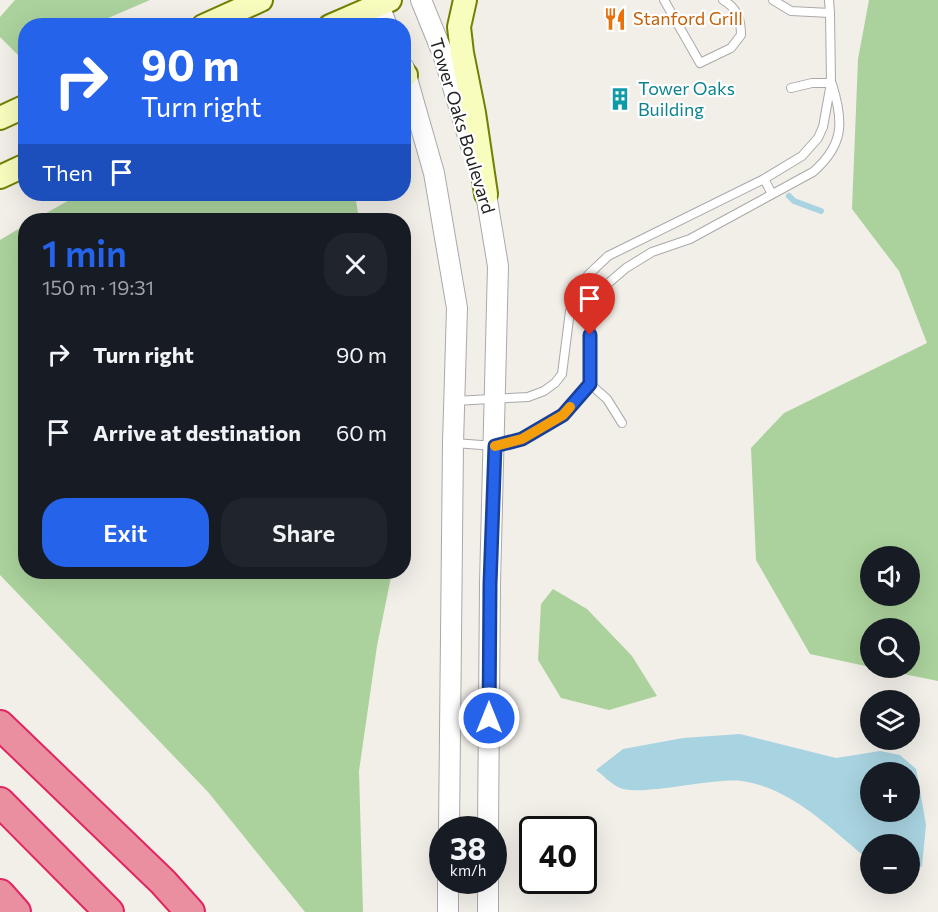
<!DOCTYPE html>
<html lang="en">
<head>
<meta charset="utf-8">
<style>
	body { margin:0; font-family:Commissioner,sans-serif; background:#20242c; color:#f1f3f6; height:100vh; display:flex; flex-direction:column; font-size:22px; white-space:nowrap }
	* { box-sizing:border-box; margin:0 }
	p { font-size:20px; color:#9ea1a6 }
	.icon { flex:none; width:33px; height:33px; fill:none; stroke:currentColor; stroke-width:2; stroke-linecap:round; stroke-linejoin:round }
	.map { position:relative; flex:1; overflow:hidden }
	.drawer { position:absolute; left:18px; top:213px; width:393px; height:366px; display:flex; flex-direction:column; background:#171b24; border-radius:24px; box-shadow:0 6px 24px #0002 }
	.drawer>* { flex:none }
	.guide { position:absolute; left:18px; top:18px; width:393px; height:183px; border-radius:24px; box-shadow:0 6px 24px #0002; background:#2563eb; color:#fff; overflow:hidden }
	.tools { position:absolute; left:860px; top:546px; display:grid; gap:12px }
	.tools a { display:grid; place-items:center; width:60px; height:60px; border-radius:50%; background:#171b24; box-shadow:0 6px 24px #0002; font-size:30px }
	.speed { position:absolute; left:429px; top:816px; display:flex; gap:12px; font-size:30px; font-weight:700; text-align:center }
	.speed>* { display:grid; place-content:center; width:78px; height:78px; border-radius:50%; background:#171b24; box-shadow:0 6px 24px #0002; line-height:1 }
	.speed small { font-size:15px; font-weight:400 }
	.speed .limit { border:3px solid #111; border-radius:9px; background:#fff; color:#111 }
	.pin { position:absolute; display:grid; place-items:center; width:51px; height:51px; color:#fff; margin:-62px -26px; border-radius:50% 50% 50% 0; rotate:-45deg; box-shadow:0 0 6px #0007 }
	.pin .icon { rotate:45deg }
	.me { position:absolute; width:66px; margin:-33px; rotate:0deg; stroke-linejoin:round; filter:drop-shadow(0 0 4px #0008) }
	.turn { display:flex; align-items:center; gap:21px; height:126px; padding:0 24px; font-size:27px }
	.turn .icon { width:78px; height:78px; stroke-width:2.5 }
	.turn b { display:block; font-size:42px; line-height:51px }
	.then { display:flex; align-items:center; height:57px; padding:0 24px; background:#0003; gap:12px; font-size:22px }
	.round { display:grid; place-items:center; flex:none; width:63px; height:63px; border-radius:24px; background:#20242c }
	.headline { display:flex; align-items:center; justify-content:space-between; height:102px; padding:0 24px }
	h1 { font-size:36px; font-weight:600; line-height:45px; color:#2563eb }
	.cta { display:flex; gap:12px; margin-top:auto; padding:12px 24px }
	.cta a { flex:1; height:69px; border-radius:24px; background:#2563eb; color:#fff; font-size:24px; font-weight:600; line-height:69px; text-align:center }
	.cta a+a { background:#20242c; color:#f1f3f6 }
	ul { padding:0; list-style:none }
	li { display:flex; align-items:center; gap:18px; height:78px; padding:0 24px }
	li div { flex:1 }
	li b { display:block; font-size:22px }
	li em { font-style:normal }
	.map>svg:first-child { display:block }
</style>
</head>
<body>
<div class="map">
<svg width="938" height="912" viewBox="0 0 938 912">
	<rect width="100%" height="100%" fill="#f2efe9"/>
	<g fill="#abd29c" fill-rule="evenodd">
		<path d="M15 0H150L92 25 26 26 25 54 20 57 0 37V17Z"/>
		<path d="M869 0H938V681L874 668H909V628H870V667L810 654 756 560 751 448 784 413 927 343 899 271 852 209 858 59ZM870 556H909V596H870Z"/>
		<path d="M80 194H355L359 220H34Z"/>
		<path d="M25 225 26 572H392L377 646 359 771 363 912H305L208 792 0 575V240Z"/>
		<path d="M553 589 587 609 632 656 657 696 609 710 561 698 538 660 541 604Z"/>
	</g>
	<path fill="#a8d3e0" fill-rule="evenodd" d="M740 734 836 758 880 751 900 755 916 769 920 790 926 825 922 866 909 878V844H870V861C832 830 792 788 742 781 712 777 638 798 618 787 610 783 603 775 596 770L623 749 683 738ZM870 772H909V812H870Z"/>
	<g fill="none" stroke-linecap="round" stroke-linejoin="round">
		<path stroke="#a8d3e0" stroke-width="6" d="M789 196 794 201 821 211"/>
		<g stroke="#a9a9a9" stroke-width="10">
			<g id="service">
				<path d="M664 0 700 63 731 48 741 35C741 19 737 8 723 0"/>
				<path d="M773 0 791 11 830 13 829 0"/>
				<path d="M791 88 812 83H831"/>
				<path d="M764 179 772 194"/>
				<path d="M590 384 607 399 622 423"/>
				<path d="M454 401 528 397 544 391 555 383 562 374 570 311 580 285 588 275 608 256 764 179 802 156 818 138 823 127 831 83 830 13"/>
				<path d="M454 443 495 446 522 439 563 415 590 384 589 351 592 319 605 286 626 268 652 252 690 239 813 172C844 145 844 122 832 84"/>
			</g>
		</g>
		<g stroke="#a9a9a9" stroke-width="22">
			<g id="tertiary">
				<path d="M377 0 387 26"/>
				<path d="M421 0 443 54 471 146"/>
				<path d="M404 68 434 173 457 308 453 443 449 830"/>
				<path d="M482 180 486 194 498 266 490 584 488 830"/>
				<path d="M448 912V880"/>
				<path d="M488 912V880"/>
			</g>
		</g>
		<g stroke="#718002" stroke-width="26">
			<g id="secondary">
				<path d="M465 0 459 27 462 53 474 113 486 194"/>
				<path d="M203 26 261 0"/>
				<path d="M330 26 390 0"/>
				<path d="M404 73 406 75"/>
				<path d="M0 118 26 106"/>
				<path d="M0 177 26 165"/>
			</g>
		</g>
		<g stroke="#e12562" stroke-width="32">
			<g id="motorway">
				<path d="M0 725 163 882 190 912"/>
				<path d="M0 802 109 912"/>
				<path d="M0 894 16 912"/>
			</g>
		</g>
		<use href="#service" stroke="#fff" stroke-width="8"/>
		<use href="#tertiary" stroke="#fff" stroke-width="20"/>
		<use href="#secondary" stroke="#f8fcbd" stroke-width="22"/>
		<use href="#motorway" stroke="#ea8f9f" stroke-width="28"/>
	</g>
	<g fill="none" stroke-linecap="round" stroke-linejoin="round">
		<g stroke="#184099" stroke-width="15">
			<path id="route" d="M489 718 490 584 495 446 522 439 563 415 590 384V335"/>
		</g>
		<use href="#route" stroke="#2563eb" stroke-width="10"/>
		<path stroke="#f59e0b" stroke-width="10" d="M495 446 522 439 563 415 570 407"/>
	</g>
	<defs>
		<g id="restaurant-bare" transform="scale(1.8)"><path d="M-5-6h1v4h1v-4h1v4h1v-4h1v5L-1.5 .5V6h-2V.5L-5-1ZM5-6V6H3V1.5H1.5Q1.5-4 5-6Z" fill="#e8710a" stroke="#fff" stroke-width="2.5" paint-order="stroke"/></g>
		<g id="building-bare" transform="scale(1.8)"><path d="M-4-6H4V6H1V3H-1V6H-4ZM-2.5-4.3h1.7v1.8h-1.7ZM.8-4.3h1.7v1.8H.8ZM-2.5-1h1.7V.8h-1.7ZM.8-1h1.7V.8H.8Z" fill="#0f9aa8" stroke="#fff" stroke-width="2.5" paint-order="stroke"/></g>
	</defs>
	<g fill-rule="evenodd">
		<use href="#restaurant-bare" x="615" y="19"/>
		<use href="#building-bare" x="620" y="99"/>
	</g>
	<g text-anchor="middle" stroke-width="4.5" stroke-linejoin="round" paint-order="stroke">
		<g font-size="18" fill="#c56008" stroke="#fff" text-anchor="start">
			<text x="633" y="25">Stanford Grill</text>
		</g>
		<g font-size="18" fill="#0d838f" stroke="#fff" text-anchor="start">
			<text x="638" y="95">Tower Oaks<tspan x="638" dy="21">Building</tspan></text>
		</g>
		<g font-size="18" fill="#222" stroke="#fff">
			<text transform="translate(462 126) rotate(73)" y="6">Tower Oaks Boulevard</text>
		</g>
	</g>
</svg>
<div class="tools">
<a><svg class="icon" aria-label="sound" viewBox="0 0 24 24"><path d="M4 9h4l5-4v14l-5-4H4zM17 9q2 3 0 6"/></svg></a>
<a><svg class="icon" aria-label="search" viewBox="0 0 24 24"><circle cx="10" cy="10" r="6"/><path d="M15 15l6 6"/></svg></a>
<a><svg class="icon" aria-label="layers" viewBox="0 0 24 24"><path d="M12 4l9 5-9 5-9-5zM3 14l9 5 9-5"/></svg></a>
<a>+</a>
<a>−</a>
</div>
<div class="speed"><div>38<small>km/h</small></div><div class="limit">40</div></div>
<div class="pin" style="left:590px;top:335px;background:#d93025"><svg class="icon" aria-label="arrive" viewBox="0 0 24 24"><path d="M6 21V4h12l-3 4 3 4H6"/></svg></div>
<svg class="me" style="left:489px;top:718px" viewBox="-20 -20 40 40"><circle r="17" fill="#2563eb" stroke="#fff" stroke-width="3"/><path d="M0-11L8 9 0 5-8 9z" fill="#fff"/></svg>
<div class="guide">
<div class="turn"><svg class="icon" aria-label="right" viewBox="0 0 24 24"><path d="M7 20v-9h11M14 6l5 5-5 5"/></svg><div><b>90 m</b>Turn right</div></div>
<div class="then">Then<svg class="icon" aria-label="arrive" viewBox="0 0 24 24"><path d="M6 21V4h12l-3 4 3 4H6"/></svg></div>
</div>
<section class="drawer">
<div class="headline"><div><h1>1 min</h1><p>150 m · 19:31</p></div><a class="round"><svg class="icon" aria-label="close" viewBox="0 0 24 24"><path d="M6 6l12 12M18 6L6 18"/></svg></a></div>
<ul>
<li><svg class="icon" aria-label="right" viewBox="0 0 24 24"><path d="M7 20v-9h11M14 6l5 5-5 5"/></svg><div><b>Turn right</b></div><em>90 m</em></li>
<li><svg class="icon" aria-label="arrive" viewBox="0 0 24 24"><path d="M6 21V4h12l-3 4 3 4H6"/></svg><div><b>Arrive at destination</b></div><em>60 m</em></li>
</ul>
<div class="cta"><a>Exit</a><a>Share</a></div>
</section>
</div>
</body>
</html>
